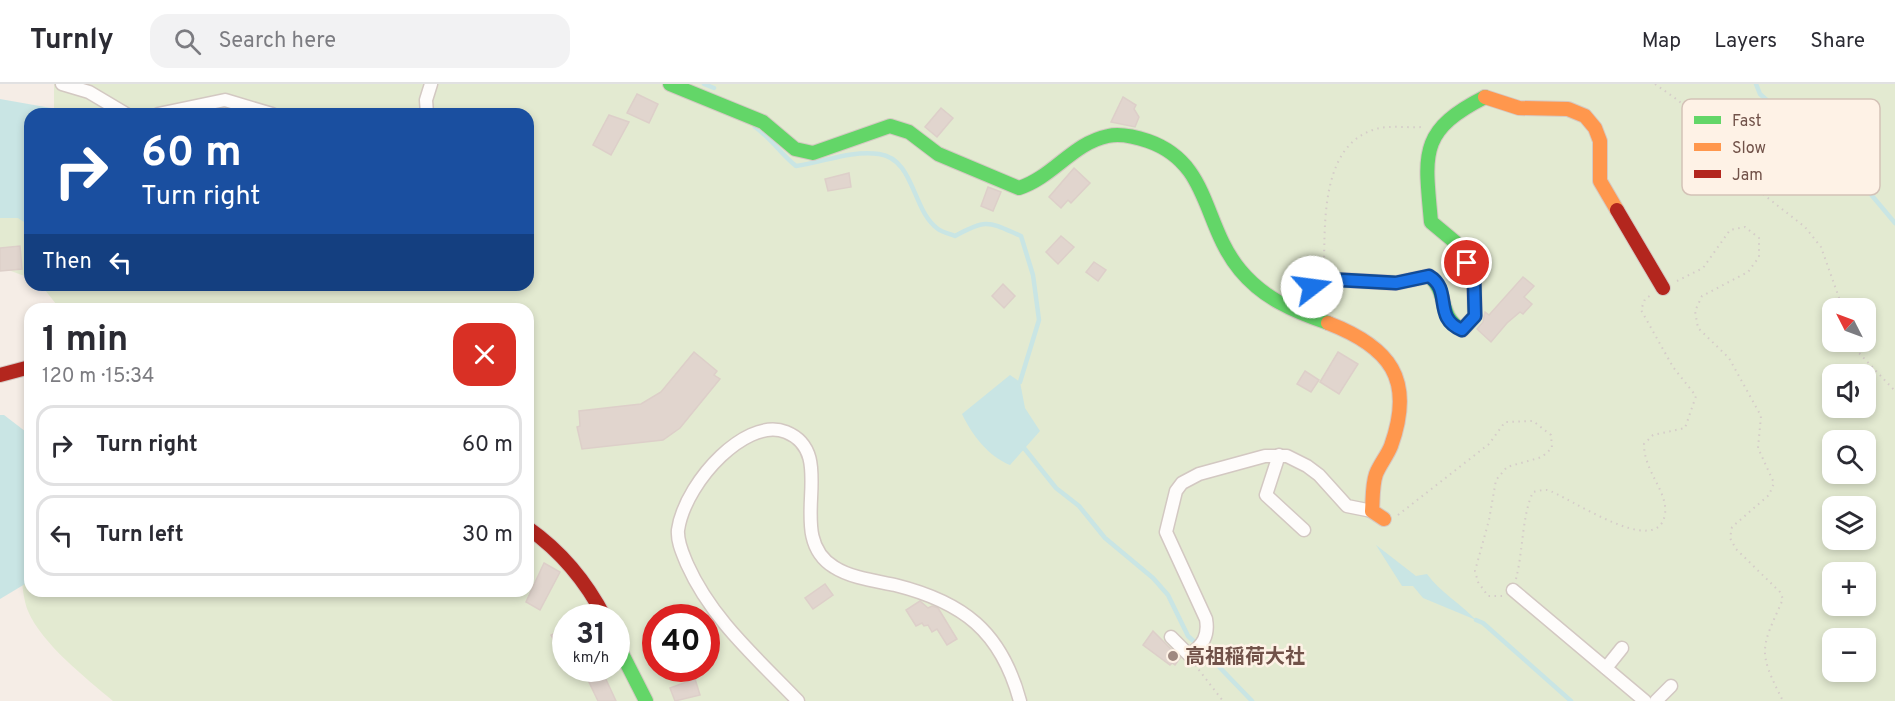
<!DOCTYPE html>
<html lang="en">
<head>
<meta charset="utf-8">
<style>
	body { margin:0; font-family:Overpass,"Noto Sans JP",sans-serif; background:#f2f2f3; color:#2b2b33; height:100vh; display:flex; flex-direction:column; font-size:22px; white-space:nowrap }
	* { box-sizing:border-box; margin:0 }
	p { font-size:20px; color:#7c7c81 }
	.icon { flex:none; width:33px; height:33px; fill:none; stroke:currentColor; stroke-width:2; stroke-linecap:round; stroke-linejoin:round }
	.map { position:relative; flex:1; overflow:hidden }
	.sheet { position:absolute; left:24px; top:219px; width:510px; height:294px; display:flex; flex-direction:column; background:#fff; border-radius:18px; box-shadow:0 3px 9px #0003 }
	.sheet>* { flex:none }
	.hud { position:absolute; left:24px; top:24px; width:510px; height:183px; border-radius:18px; box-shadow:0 3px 9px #0003; background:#1a4fa0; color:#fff; overflow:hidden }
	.needle { width:39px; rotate:312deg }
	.buttons { position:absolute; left:1822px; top:214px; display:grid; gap:12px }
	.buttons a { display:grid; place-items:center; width:54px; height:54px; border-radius:12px; background:#fff; box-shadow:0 3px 9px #0003; font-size:30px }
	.speed { position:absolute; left:552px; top:520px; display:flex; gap:12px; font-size:30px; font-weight:700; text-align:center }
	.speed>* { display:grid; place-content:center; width:78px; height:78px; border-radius:50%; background:#fff; box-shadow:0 3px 9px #0003; line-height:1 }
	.speed small { font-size:15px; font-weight:400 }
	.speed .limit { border:9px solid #d22; background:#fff; color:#111 }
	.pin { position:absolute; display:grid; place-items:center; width:51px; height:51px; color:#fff; margin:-26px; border:3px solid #fff; border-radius:50%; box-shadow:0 2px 6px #0007 }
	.me { position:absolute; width:66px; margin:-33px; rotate:75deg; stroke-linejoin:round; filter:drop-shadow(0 0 4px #0008) }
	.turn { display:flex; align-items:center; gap:21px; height:126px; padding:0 18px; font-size:27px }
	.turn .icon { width:78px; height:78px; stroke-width:2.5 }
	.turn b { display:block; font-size:42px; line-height:51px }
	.then { display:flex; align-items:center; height:57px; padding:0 18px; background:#0003; gap:12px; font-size:22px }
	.round { display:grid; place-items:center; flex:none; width:63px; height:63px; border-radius:18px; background:#f2f2f3 }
	.headline { display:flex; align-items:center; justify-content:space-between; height:102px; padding:0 18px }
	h1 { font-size:36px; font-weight:700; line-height:45px }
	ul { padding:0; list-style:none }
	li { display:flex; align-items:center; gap:18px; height:81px; margin:0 12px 9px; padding:0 6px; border:3px solid #e1e1e2; border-radius:18px }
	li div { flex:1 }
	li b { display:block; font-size:22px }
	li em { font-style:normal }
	header { display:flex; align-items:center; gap:36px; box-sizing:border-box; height:84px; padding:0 30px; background:#fff; border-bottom:2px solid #e1e1e2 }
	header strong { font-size:28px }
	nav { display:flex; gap:33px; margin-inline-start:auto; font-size:21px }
	.search { width:420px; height:54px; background:#f2f2f3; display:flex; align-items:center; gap:15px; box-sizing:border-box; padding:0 21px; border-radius:18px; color:#7c7c81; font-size:22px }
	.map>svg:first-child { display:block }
</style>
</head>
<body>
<header>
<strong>Turnly</strong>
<div class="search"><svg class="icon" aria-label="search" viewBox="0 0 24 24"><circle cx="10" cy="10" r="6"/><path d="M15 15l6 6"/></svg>Search here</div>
<nav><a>Map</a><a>Layers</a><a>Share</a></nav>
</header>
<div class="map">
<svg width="1895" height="617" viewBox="0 0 1895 617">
	<rect width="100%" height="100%" fill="#f5ede6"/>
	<g fill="#e3ead1" fill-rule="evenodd">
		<path d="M54 0H1895V617H113C86 594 42 560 28 527 17 500 19 416 22 385 23 373 27 361 30 349V507H528V225H60L41 201H528V30H54ZM1833 225H1866V258H1833ZM1833 291H1866V324H1833ZM1833 357H1866V390H1833ZM1833 423H1866V456H1833ZM1833 489H1866V522H1833ZM566 534H616V585H566ZM656 534H706V585H656ZM1833 555H1866V588H1833Z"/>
		<path d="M30 78V194L0 183V88Z"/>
	</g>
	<g fill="#c9e5e4">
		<path d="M0 15 85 30H30V142L18 134H0Z"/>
		<path d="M1010 291 1020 298 1025 324 1040 347 1010 381C988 372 972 351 962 330Z"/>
		<path d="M0 331H4L30 351V497L0 515Z"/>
		<path d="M1376 461 1416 492 1427 490C1440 508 1460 519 1476 536L1423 514 1413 502H1402Z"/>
	</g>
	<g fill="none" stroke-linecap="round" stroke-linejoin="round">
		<g stroke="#c9e5e4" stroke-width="4.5">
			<path d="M704 0 714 4"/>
			<path d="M1756 0 1760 10 1788 35 1803 58 1858 95 1895 139"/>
			<path d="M755 43C771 54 781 70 796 82 824 78 851 66 879 70 915 75 912 127 938 145 942 148 950 150 955 152 987 134 989 138 1021 152L1033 191 1039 236 1020 298"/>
			<path d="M1024 364 1056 404 1079 422 1105 454 1153 494 1168 511 1188 552 1199 562"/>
			<path d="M1476 536 1483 539 1571 617"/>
			<path d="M1201 564 1252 617"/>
		</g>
	</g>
	<g fill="#e1d5ce" stroke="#ddcfc9" stroke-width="1.5">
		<path d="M637 10 658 20 649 39 627 29Z"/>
		<path d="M1123 13 1136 21 1134 25 1139 33 1135 43 1111 38Z"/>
		<path d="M941 24 953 34 937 53 925 43Z"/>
		<path d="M609 31 629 38 611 71 593 61Z"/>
		<path d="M1074 84 1090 99 1071 119 1068 116 1061 124 1049 113Z"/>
		<path d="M849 89 851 103 828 107 825 95Z"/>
		<path d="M988 103 1001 108 993 127 981 122Z"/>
		<path d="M1061 152 1074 163 1058 180 1046 168Z"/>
		<path d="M20 162 22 185 0 187V164Z"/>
		<path d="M1094 178 1106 186 1098 197 1086 188Z"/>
		<path d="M1523 193 1534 202 1524 213 1532 220 1523 230 1520 228 1507 239 1491 258 1477 245 1483 238 1485 228 1489 231Z"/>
		<path d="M1003 200 1015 212 1004 224 992 212Z"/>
		<path d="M694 268 717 287 714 291 720 295 680 344 663 356 582 365 577 343 580 342 579 327 641 320 661 308Z"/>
		<path d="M1338 268 1358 280 1339 310 1320 298Z"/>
		<path d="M1305 287 1319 296 1311 308 1297 300Z"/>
		<path d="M544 479 560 488 540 526 526 518Z"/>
		<path d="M825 500 833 511 813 525 805 514Z"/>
		<path d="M920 517 928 524 932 522 938 524 957 555 947 561 937 545 932 548 928 541 924 542 922 539 916 542 906 526Z"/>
		<path d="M566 544V579L551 551Z"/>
		<path d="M1153 547 1180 574 1175 581 1172 579 1170 581 1143 561Z"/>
		<path d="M603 589 616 617H598L588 596Z"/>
		<path d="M695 595 700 611 675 617 670 604Z"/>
	</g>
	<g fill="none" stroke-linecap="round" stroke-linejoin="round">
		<g stroke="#d3c8c2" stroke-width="15">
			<g id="street">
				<path d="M62 0 89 8 126 30"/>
				<path d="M158 30 225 16 272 30"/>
				<path d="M427 30 426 16 431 0"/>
				<path d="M1279 371 1266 411 1304 446"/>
				<path d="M1513 506 1645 617"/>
				<path d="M1171 553 1189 571C1203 561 1209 552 1206 535L1166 448 1176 407 1182 399 1199 390 1265 372H1287L1307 382 1319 391 1347 422 1372 427"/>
				<path d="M1606 584 1622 564"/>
				<path d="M798 617C757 574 712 536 687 480 683 470 677 458 678 446 682 419 702 390 721 372 737 357 763 339 786 348 841 370 782 451 834 483 851 494 876 497 895 501 963 518 1001 547 1020 617"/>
				<path d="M1656 617 1671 602"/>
			</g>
		</g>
		<g stroke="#d5c9c3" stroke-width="16">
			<g id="fast">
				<path d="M670 0 763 38 795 65 813 69 890 42 909 48 938 70 1019 104C1053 93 1073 59 1108 52 1121 49 1136 53 1148 57 1211 79 1202 140 1240 186 1263 214 1293 227 1328 239"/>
				<path d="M1292 224 1312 203 1325 195 1396 199 1429 192C1449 209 1437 231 1462 246L1475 232 1474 196 1461 163 1431 138C1425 70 1418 47 1485 13"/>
				<path d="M616 558 646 617"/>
			</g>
		</g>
		<g stroke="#d5c9c3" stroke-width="16">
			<g id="slow">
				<path d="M1485 13 1519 24 1568 25 1585 32 1595 44 1600 57V97L1617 126"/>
				<path d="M1328 239C1390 263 1415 295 1391 362 1387 372 1380 380 1376 390 1372 402 1373 415 1372 427L1384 435"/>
			</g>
		</g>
		<g stroke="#d5c9c3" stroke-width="16">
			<g id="jam">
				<path d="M1617 126 1663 204"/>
				<path d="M0 291 30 283"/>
				<path d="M528 444C562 468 586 497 605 534"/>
			</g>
		</g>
		<g stroke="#d5ccc9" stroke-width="2" stroke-dasharray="1.5 4.5" stroke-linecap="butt">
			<path d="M1655 0 1679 17 1708 44 1741 93 1805 143 1821 163 1843 225"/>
			<path d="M1324 179C1325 135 1322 60 1376 45 1389 41 1408 44 1422 43"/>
			<path d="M1677 197 1703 184 1730 146 1745 143 1759 154V173L1748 188 1702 212 1695 227 1698 244 1729 274 1761 332 1758 364 1774 399 1769 411 1732 443 1730 454 1736 465 1780 508 1783 515C1761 565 1757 566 1783 617"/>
			<path d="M1855 258 1859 269 1895 307"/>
			<path d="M1398 431 1489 360 1505 338 1533 337 1551 351 1552 364 1542 373 1507 383 1496 396 1489 436 1475 487 1478 498 1488 512H1503"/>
			<path d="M1516 495C1523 468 1522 431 1533 408 1537 407 1542 406 1547 406 1565 410 1658 477 1665 430 1668 407 1644 388 1644 360L1653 351 1685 344 1696 312 1673 283 1641 226 1645 215 1651 211"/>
			<path d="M1195 581 1223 617"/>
		</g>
		<use href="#street" stroke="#fefcfb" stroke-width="12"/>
		<use href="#fast" stroke="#63d668" stroke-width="14"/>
		<use href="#slow" stroke="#ff974d" stroke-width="14"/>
		<use href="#jam" stroke="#b3261e" stroke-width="14"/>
	</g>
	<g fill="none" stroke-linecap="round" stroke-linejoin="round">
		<g stroke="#114b97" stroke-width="15">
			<path id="route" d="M1312 203 1324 195 1396 199 1429 192C1453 206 1432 234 1462 246L1475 232 1474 196 1467 179"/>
		</g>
		<use href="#route" stroke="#1a73e8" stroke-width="10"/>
	</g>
	<circle fill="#9f8880" stroke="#fef2e6" stroke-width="2" cx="1173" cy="572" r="6"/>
	<g text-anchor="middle" stroke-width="5" stroke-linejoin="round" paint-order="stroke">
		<g font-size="20" font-weight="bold" fill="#715249" stroke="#fef2e6" text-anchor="start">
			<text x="1185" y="579">高祖稲荷大社</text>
		</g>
	</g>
	<rect x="1682" y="15" width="198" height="96" rx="9" fill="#fef2e6" stroke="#d4c2b7" stroke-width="1.5"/>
	<rect x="1694" y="32" width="27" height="8" fill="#63d668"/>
	<rect x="1694" y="59" width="27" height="8" fill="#ff974d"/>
	<rect x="1694" y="86" width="27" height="8" fill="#b3261e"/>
	<g font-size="16" fill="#715249">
		<text x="1732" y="42">Fast</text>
		<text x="1732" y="69">Slow</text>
		<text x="1732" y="96">Jam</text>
	</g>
</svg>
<div class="buttons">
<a><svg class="needle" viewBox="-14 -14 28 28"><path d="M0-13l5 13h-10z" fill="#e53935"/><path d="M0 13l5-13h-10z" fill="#7c7c81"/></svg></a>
<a><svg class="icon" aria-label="sound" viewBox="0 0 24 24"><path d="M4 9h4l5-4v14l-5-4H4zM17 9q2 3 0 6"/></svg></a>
<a><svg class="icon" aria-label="search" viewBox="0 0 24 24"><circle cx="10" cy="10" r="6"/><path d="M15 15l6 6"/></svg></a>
<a><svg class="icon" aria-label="layers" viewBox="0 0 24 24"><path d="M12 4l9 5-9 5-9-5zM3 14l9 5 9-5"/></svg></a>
<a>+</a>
<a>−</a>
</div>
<div class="speed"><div>31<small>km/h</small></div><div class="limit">40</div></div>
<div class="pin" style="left:1467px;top:179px;background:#d93025"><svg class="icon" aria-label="arrive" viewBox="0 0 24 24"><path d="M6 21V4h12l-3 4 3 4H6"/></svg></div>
<svg class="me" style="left:1312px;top:203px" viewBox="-20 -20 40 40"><circle r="19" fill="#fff"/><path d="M0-13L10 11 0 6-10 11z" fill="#1a73e8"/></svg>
<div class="hud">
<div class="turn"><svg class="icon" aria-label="right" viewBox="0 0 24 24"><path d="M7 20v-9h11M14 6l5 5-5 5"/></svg><div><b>60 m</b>Turn right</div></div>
<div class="then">Then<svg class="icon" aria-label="left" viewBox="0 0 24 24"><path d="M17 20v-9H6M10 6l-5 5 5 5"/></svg></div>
</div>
<section class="sheet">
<div class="headline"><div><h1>1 min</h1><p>120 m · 15:34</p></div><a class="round" style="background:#d93025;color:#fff"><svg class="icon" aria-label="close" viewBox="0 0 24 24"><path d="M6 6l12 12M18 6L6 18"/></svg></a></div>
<ul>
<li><svg class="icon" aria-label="right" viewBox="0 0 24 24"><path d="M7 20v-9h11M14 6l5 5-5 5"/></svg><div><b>Turn right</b></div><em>60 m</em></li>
<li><svg class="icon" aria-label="left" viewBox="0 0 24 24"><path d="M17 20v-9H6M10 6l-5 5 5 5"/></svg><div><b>Turn left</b></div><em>30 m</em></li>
</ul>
</section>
</div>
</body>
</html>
